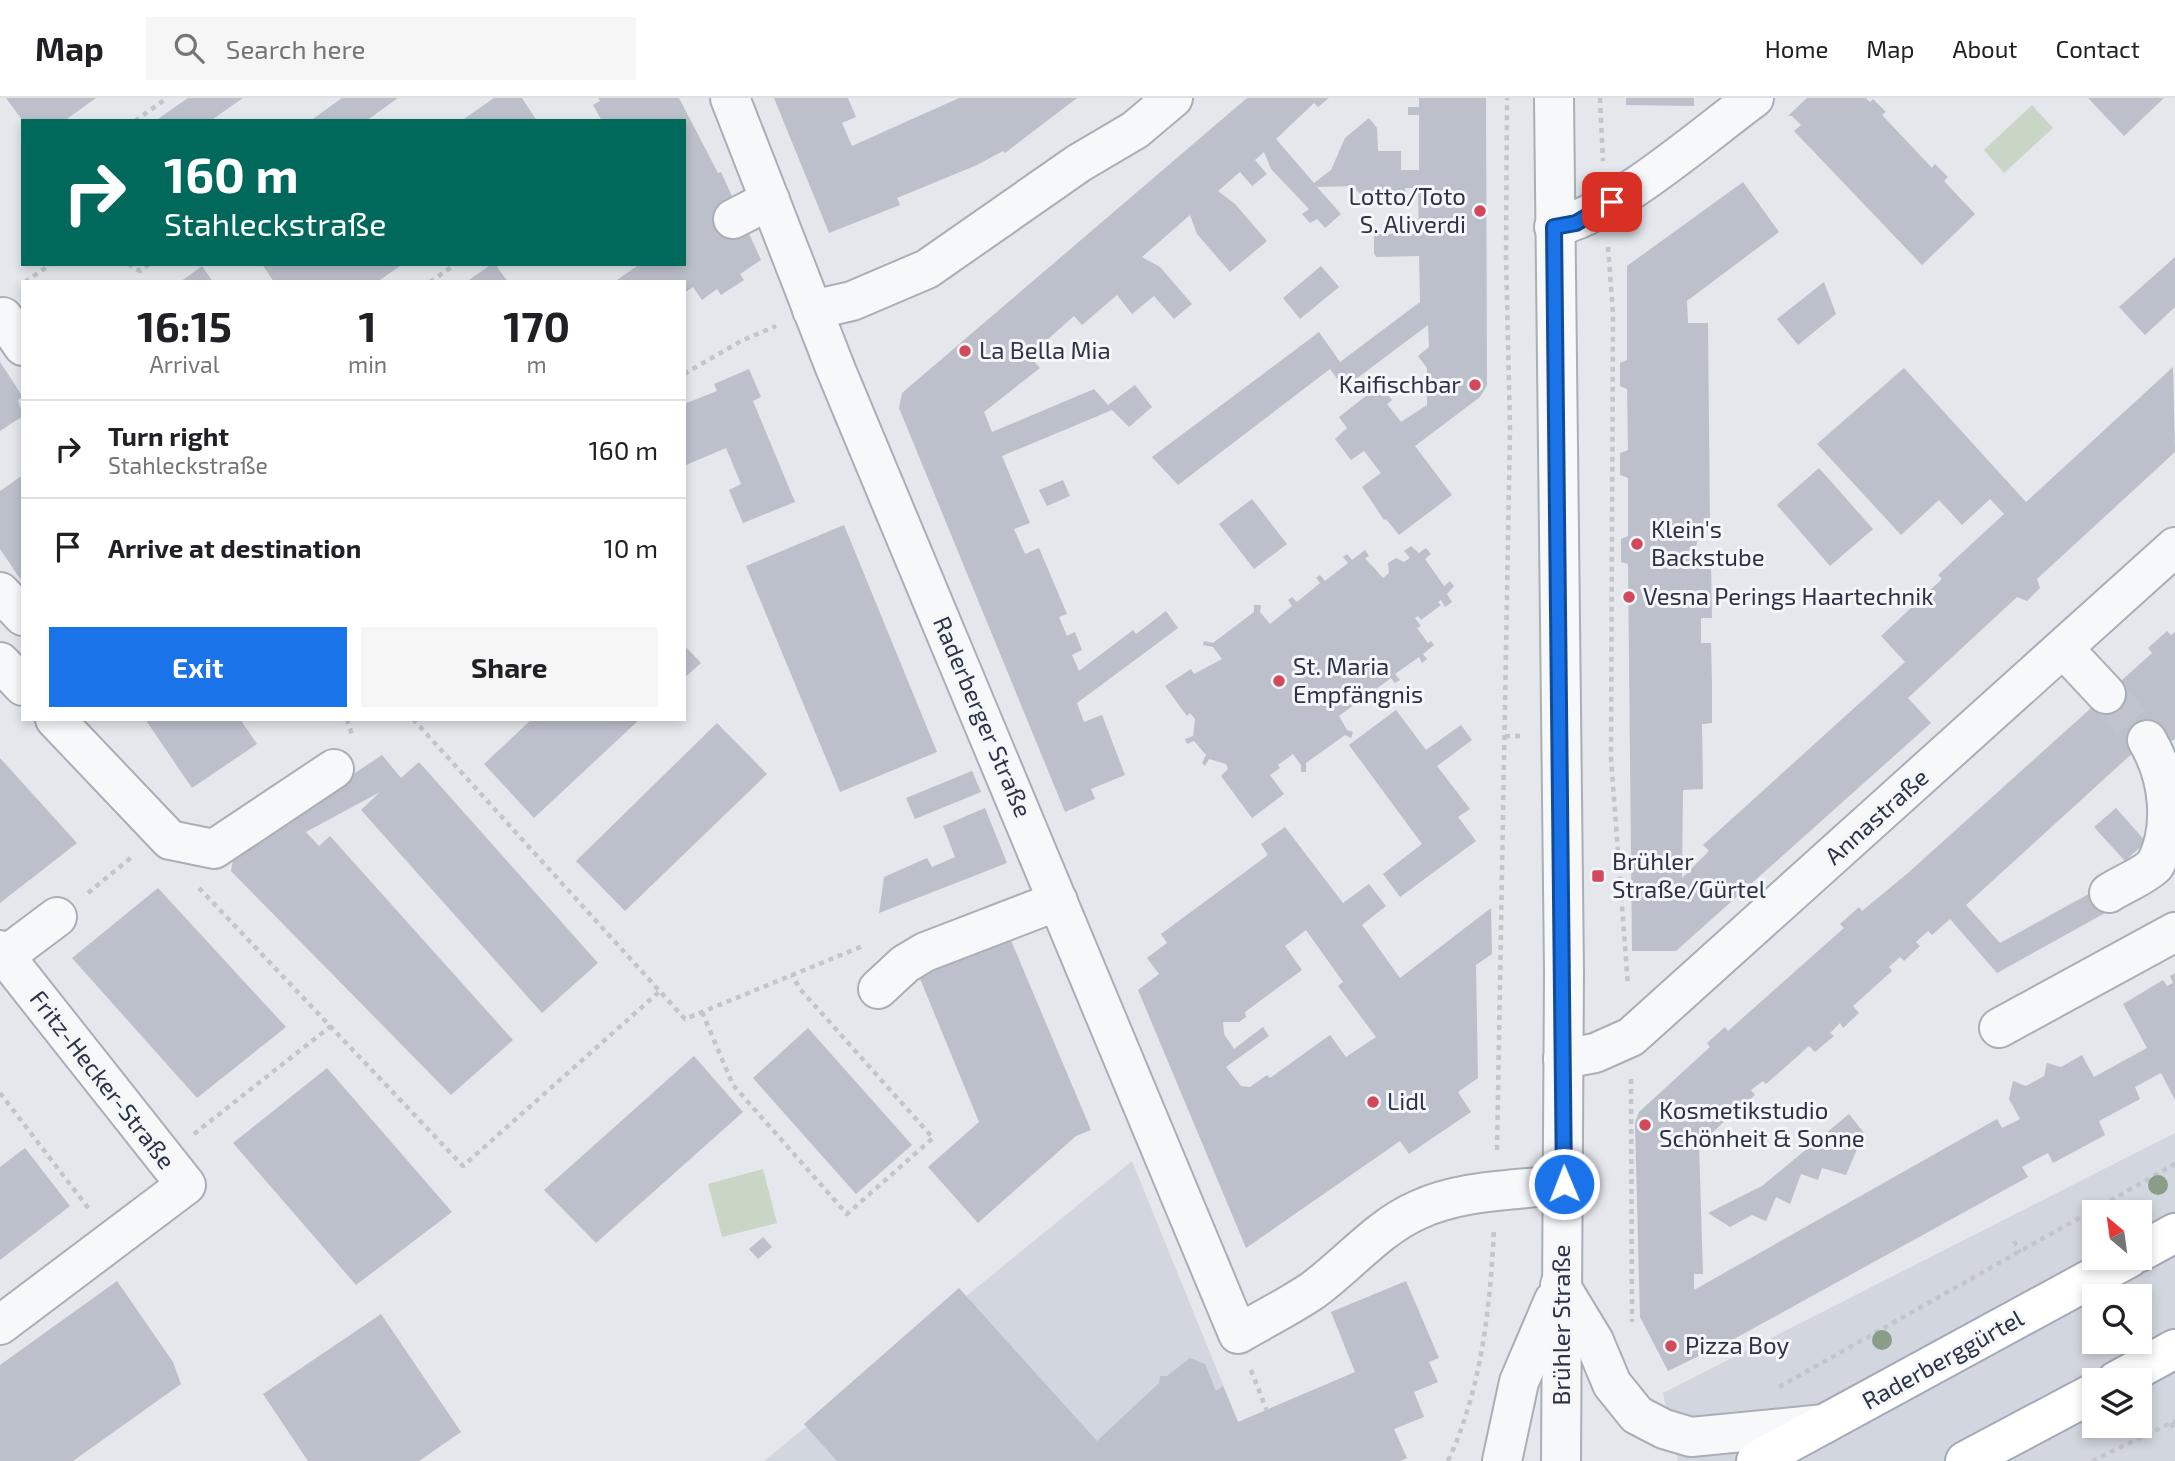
<!DOCTYPE html>
<html lang="en">
<head>
<meta charset="utf-8">
<style>
	body { margin:0; font-family:"Exo 2",sans-serif; background:#f6f6f6; color:#202124; height:100vh; display:flex; flex-direction:column; font-size:26px; white-space:nowrap }
	* { box-sizing:border-box; margin:0 }
	p { font-size:23px; color:#757577 }
	.icon { flex:none; width:38px; height:38px; fill:none; stroke:currentColor; stroke-width:2; stroke-linecap:round; stroke-linejoin:round }
	.map { position:relative; flex:1; overflow:hidden }
	.drawer { position:absolute; left:21px; top:182px; width:665px; height:441px; display:flex; flex-direction:column; background:#fff; border-radius:0px; box-shadow:0 4px 10px #0003 }
	.drawer>* { flex:none }
	.top-card { position:absolute; left:21px; top:21px; width:665px; height:147px; border-radius:0px; box-shadow:0 4px 10px #0003; background:#00695c; color:#fff; overflow:hidden }
	.needle { width:46px; rotate:331deg }
	.buttons { position:absolute; left:2082px; top:1102px; display:grid; gap:14px }
	.buttons a { display:grid; place-items:center; width:70px; height:70px; border-radius:0px; background:#fff; box-shadow:0 4px 10px #0003; font-size:35px }
	.pin { position:absolute; display:grid; place-items:center; width:60px; height:60px; color:#fff; margin:-30px; border-radius:14px; box-shadow:0 4px 10px #0006 }
	.me { position:absolute; width:77px; margin:-38px; rotate:359deg; stroke-linejoin:round; filter:drop-shadow(0 0 5px #0008) }
	.turn { display:flex; align-items:center; gap:24px; height:147px; padding:0 28px; font-size:32px }
	.turn .icon { width:91px; height:91px; stroke-width:2.5 }
	.turn b { display:block; font-size:49px; line-height:60px }
	.eta { display:flex; justify-content:space-evenly; align-items:center; height:119px; text-align:center }
	.eta b { font-size:42px; font-weight:700; line-height:49px }
	.primary-button { display:flex; gap:14px; margin-top:auto; padding:14px 28px }
	.primary-button a { flex:1; height:80px; border-radius:0px; background:#1a73e8; color:#fff; font-size:28px; font-weight:700; line-height:80px; text-align:center }
	.primary-button a+a { background:#f6f6f6; color:#202124 }
	ul { padding:0; list-style:none }
	li { display:flex; align-items:center; gap:21px; height:98px; padding:0 28px; border-top:2px solid #e0e0e0 }
	li div { flex:1 }
	li b { display:block; font-size:26px }
	li em { font-style:normal }
	header { display:flex; align-items:center; gap:42px; box-sizing:border-box; height:98px; padding:0 35px; background:#fff; border-bottom:2px solid #e0e0e0 }
	header strong { font-size:33px }
	nav { display:flex; gap:38px; margin-inline-start:auto; font-size:24px }
	.search { width:490px; height:63px; background:#f6f6f6; display:flex; align-items:center; gap:18px; box-sizing:border-box; padding:0 24px; border-radius:0px; color:#757577; font-size:26px }
	.map>svg:first-child { display:block }
</style>
</head>
<body>
<header>
<strong>Map</strong>
<div class="search"><svg class="icon" aria-label="search" viewBox="0 0 24 24"><circle cx="10" cy="10" r="6"/><path d="M15 15l6 6"/></svg>Search here</div>
<nav><a>Home</a><a>Map</a><a>About</a><a>Contact</a></nav>
</header>
<div class="map">
<svg width="2175" height="1363" viewBox="0 0 2175 1363">
	<rect width="100%" height="100%" fill="#e4e7ec"/>
	<g fill="#d2d6de" fill-rule="evenodd">
		<path d="M2175 1035V1363H1678L1663 1295ZM2095 1115H2140V1160H2095ZM2095 1199H2140V1244H2095ZM2095 1283H2140V1328H2095Z"/>
		<path d="M1132 1063 1254 1363H764Z"/>
	</g>
	<g fill="#c9d6c5">
		<path d="M2032 7 2053 30 2004 75 1984 52Z"/>
		<path d="M763 1071 777 1125 722 1139 708 1086Z"/>
	</g>
	<g fill="#bbc0ca" fill-rule="evenodd">
		<path d="M6 0H96L64 23H23Z"/>
		<path d="M188 0H243L210 23H155Z"/>
		<path d="M342 0H398L366 23H310Z"/>
		<path d="M494 0H522L537 23H461Z"/>
		<path d="M598 0H679L718 75 721 74 761 162 740 176 744 182 721 197 717 191 702 202 693 189 684 195V184H614L640 166H684V23H602L593 7 600 3Z"/>
		<path d="M774 0H848L856 19 842 25 852 48 959 0H1077L1005 55 1003 53 977 67 897 100 900 107 829 135Z"/>
		<path d="M1247 0H1329L1318 9 1314 5 1276 41 1314 85 1331 72 1345 40 1369 20 1377 30 1378 53H1401V72H1419V17H1408V9H1419V0H1486L1487 287 1480 299 1415 348 1452 397 1399 437 1386 421 1384 422 1362 389 1381 375 1364 353 1351 362 1335 341 1347 330 1339 319 1380 287 1392 302 1387 306 1401 324 1427 307V270L1418 258 1429 249 1428 227 1344 290 1330 271 1178 387 1152 359 1319 234 1340 264 1420 204 1419 158 1376 159 1374 155V136H1419L1418 90H1405L1406 100 1365 101 1353 88 1317 89 1341 116 1325 130 1317 121 1310 125 1302 116 1309 111 1271 71 1264 54 1255 62 1267 76 1252 88 1240 74 1218 93 1235 106 1267 143 1230 174 1197 136 1190 117 1142 159 1160 169 1192 206 1174 221 1154 198 1132 216 1117 197 1082 227 1074 218 1029 258 1040 270 984 314 992 334 1094 291 1108 307 1135 287 1152 309 1129 329 1112 312 1002 358 1030 425 1014 431 1025 456 1039 450 1067 516 1059 519 1067 538 1075 534 1082 552 1072 557 1079 573 1133 532 1136 536 1166 513 1178 530 1077 605 1084 624 1102 617 1125 677 1091 691 1095 701 1065 714 899 310 902 295Z"/>
		<path d="M1626 0H1694V8L1626 7Z"/>
		<path d="M1807 0H1866L1870 4 1873 1 1886 14 1882 17 1932 70 1935 66 1948 79 1944 83 1975 116 1922 167 1794 33 1801 27 1792 18H1788Z"/>
		<path d="M2088 0H2164L2124 38Z"/>
		<path d="M1743 84 1779 134 1687 203 1688 225H1708L1710 427H1700L1696 450 1711 466 1712 520H1701V545H1711L1712 585V625L1702 626 1703 691 1683 692 1682 780 1709 753 1703 747 1905 564 1881 538 1942 481 1938 477 2004 416 1990 401 1962 427 1939 402 1901 437 1817 346 1904 270 2026 404 2173 269 2175 354 2037 481 2040 490 2027 503 2017 499 1908 600 1931 625 1676 853H1632L1628 466 1621 464V441L1628 438V380L1620 377V355L1628 352 1627 291 1620 288V265L1627 262V168Z"/>
		<path d="M2175 159V209L2145 237 2119 209Z"/>
		<path d="M262 166H403L377 184H274Z"/>
		<path d="M492 166H495L508 184H466Z"/>
		<path d="M202 168 213 184H180Z"/>
		<path d="M1321 168 1339 189 1300 221 1283 200Z"/>
		<path d="M1824 184 1836 216 1798 247 1777 221Z"/>
		<path d="M0 264 23 299 18 302 23 318 0 333Z"/>
		<path d="M749 271 761 299 753 303 795 404 743 425 729 392 741 386 726 350 686 367 684 306 717 293 714 286Z"/>
		<path d="M1819 370 1873 431 1830 468 1777 407Z"/>
		<path d="M23 377V485L0 451V393Z"/>
		<path d="M1063 382 1070 398 1047 408 1039 392Z"/>
		<path d="M1252 401 1287 446 1254 471 1219 426Z"/>
		<path d="M844 427 937 654 840 694 746 468Z"/>
		<path d="M1411 448 1419 455 1426 450 1431 456 1425 461 1444 488 1450 483 1454 488 1447 496 1452 504 1445 509 1441 502 1438 504 1441 507 1421 522 1418 518 1415 520 1421 528 1417 530 1428 545 1431 543 1434 547 1423 556 1427 561 1422 565 1419 559 1395 576 1400 582 1395 585 1391 580 1368 597 1372 603 1367 606 1363 600 1339 618 1347 632 1353 634 1351 640 1345 637 1306 665V674H1301V667L1293 656 1278 667 1280 670 1270 677 1284 696 1252 720 1221 678 1228 671 1226 666 1209 661 1205 668 1202 665 1206 657 1194 643 1187 646 1185 641 1193 638 1195 621 1190 615 1187 618 1165 588 1191 571 1194 576 1222 561 1213 549 1203 547 1204 543 1213 545 1254 514V507H1261L1260 514 1270 526 1292 508 1288 502 1292 499 1297 504 1320 485 1316 480 1320 477 1325 483 1348 465 1343 459 1347 456 1352 462 1365 452 1369 458 1365 460 1383 480 1389 475 1388 465 1396 460 1404 464 1410 460 1404 453Z"/>
		<path d="M2167 533 2171 537 2175 534V641L2172 643 2160 630 1966 807 2000 845 2094 793 2105 815 1997 875 1950 821 1932 837 1928 833 1916 844 1920 848 1904 863 1900 859 1889 869 1892 873 1853 908 1859 915 1843 930 1840 925 1830 935 1834 938 1815 954 1809 948 1766 986 1763 983 1751 992 1755 997 1740 1010 1736 1006 1725 1016 1728 1020 1699 1047 1703 1176H1694V1192L1997 1021 2002 1030 2020 1021 2009 1001 2013 983 2026 988 2044 978 2047 965 2061 969 2082 957 2094 979 2147 950 2123 906 2163 882 2167 888 2173 885 2170 878 2175 875V1002L2161 975 2135 989 2140 1001 2099 1023 2105 1037 2053 1065 2048 1055 2022 1069 2028 1079 1734 1241 1668 1273 1640 1219 1635 1025 1639 1014 1710 949 1707 945 1725 929 1728 933 1844 830 1840 826 1859 809 1862 813 1908 775 2152 555 2148 550Z"/>
		<path d="M684 547 701 565 684 580Z"/>
		<path d="M1396 612 1426 652 1461 627 1472 642 1437 668 1470 711 1458 719 1476 743 1400 799 1383 776 1422 746 1349 647Z"/>
		<path d="M145 621H240L257 646 192 690Z"/>
		<path d="M532 621H640L534 720 484 666Z"/>
		<path d="M717 625 767 676 625 813 576 763Z"/>
		<path d="M382 657 401 680 419 664 598 865 542 915 361 712 380 694 306 734 319 748 330 738 513 942 451 997 231 773 234 756Z"/>
		<path d="M0 660 77 745 0 805Z"/>
		<path d="M972 673 981 694 915 721 906 700Z"/>
		<path d="M985 710 1007 765 879 815 884 779 927 760 932 769 955 759 943 728Z"/>
		<path d="M2116 710 2146 744 2125 763 2094 729Z"/>
		<path d="M1285 729 1343 805 1369 786 1386 808 1362 827 1400 880 1491 810 1492 856 1476 867 1478 980 1458 994 1471 1014 1409 1056 1400 1043 1246 1150 1138 892 1159 876 1147 860 1167 845 1161 836 1268 757 1261 746ZM1306 832 1343 884 1338 888 1376 939 1346 959 1330 937 1270 980 1267 977 1250 989 1241 988 1226 969 1269 938 1263 929 1234 951 1224 936 1223 924H1239L1246 919 1245 914 1302 872 1285 848Z"/>
		<path d="M158 790 286 929 197 1000 72 860Z"/>
		<path d="M1007 833 1091 1032 1076 1038 978 1125 928 1069 979 1024 916 871Z"/>
		<path d="M808 930 912 1047 856 1096 753 980Z"/>
		<path d="M694 958 743 1014 596 1145 544 1092Z"/>
		<path d="M327 970 452 1114 356 1187 233 1045Z"/>
		<path d="M1849 1016 1864 1035 1846 1077 1822 1070 1818 1082 1801 1076 1790 1106 1776 1099 1766 1123 1752 1117 1730 1129 1708 1115 1762 1088Z"/>
		<path d="M25 1050 70 1108 0 1162V1069Z"/>
		<path d="M763 1139 772 1149 758 1161 749 1151Z"/>
		<path d="M117 1183 173 1264 181 1286 73 1363H0V1267Z"/>
		<path d="M1406 1183 1439 1260 1429 1264 1438 1284 1414 1294 1424 1319 1394 1331 1407 1360 1400 1363H837L804 1326 959 1190 1097 1343 1159 1285 1160 1278H1167L1190 1260 1205 1266 1216 1293 1223 1288 1238 1324 1355 1274 1331 1214Z"/>
		<path d="M381 1216 461 1334 419 1363H308L263 1296Z"/>
	</g>
	<g fill="none" stroke-linecap="round" stroke-linejoin="round">
		<path stroke="#bfc3cb" stroke-width="38" stroke-dasharray="38 19" stroke-linecap="butt" d="M2106 596 2147 642"/>
		<g stroke="#a9aeb7" stroke-width="42">
			<g id="minor">
				<path d="M730 0 836 272 1238 1236C1262 1222 1288 1209 1312 1193 1347 1168 1377 1130 1418 1112 1463 1091 1515 1093 1564 1086"/>
				<path d="M1554 0 1564 874 1561 1363"/>
				<path d="M733 121 770 102"/>
				<path d="M1554 129C1613 117 1702 38 1754 0"/>
				<path d="M812 212 852 203 927 171 1079 65 1135 32 1173 0"/>
				<path d="M0 221 3 219 23 248"/>
				<path d="M0 494 23 518"/>
				<path d="M2064 551 2106 596"/>
				<path d="M0 564 23 588"/>
				<path d="M55 621 170 742 214 751 334 671"/>
				<path d="M2109 795C2123 786 2144 778 2155 767 2175 729 2169 679 2147 642"/>
				<path d="M0 852 186 1087 0 1227"/>
				<path d="M5 858 57 819"/>
				<path d="M878 891 905 866 925 854 1058 803"/>
				<path d="M1999 930 2175 834"/>
				<path d="M1563 961 1595 955 1631 939 2175 449"/>
				<path d="M1560 1187 1594 1243 1612 1286 1637 1317 1664 1331 1691 1339 1824 1326"/>
				<path d="M1502 1363 1519 1284 1554 1202"/>
			</g>
		</g>
		<g stroke="#a3abb8" stroke-width="42">
			<g id="major">
				<path d="M2140 1154 2175 1135"/>
				<path d="M2116 1283 2175 1251"/>
				<path d="M1756 1363 2129 1160"/>
				<path d="M1965 1363 2095 1294"/>
			</g>
		</g>
		<g stroke="#c2c5cb" stroke-width="4.5" stroke-dasharray="5 5" stroke-linecap="butt">
			<path d="M1600 0 1603 63"/>
			<path d="M135 23 167 0"/>
			<path d="M1608 149 1613 215 1611 660 1628 888"/>
			<path d="M128 166 140 173 149 166"/>
			<path d="M25 184 51 166"/>
			<path d="M430 184 456 166"/>
			<path d="M684 276 741 243 776 228"/>
			<path d="M347 621 352 637"/>
			<path d="M413 621 685 921 863 848"/>
			<path d="M1505 638H1523"/>
			<path d="M199 790 463 1068 660 893"/>
			<path d="M88 795 133 758"/>
			<path d="M702 914 733 987 847 1116 933 1040 800 891 792 877"/>
			<path d="M1631 981 1632 1224"/>
			<path d="M0 995 89 1111"/>
			<path d="M194 1036 331 928"/>
			<path d="M1497 1052 1510 331 1506 158 1507 0"/>
			<path d="M2014 1143 2020 1155"/>
			<path d="M1251 1272 1267 1313"/>
			<path d="M1779 1289 2175 1066"/>
			<path d="M2171 1325 2175 1331"/>
			<path d="M1448 1363C1482 1290 1490 1210 1494 1131"/>
			<path d="M2092 1363 2175 1323"/>
		</g>
		<use href="#minor" stroke="#f7f8fa" stroke-width="38"/>
		<use href="#major" stroke="#fff" stroke-width="38"/>
	</g>
	<g fill="#899d89">
		<circle cx="2158" cy="1087" r="10"/>
		<circle cx="1882" cy="1242" r="10"/>
	</g>
	<g fill="none" stroke-linecap="round" stroke-linejoin="round">
		<g stroke="#114b97" stroke-width="18">
			<path id="route" d="M1564 1086 1554 129 1576 125 1612 104"/>
		</g>
		<use href="#route" stroke="#1a73e8" stroke-width="12"/>
	</g>
	<g fill="#d1495b" stroke="#f4f6f9" stroke-width="2.5">
		<circle cx="1480" cy="113" r="7"/>
		<circle cx="965" cy="253" r="7"/>
		<circle cx="1475" cy="287" r="7"/>
		<circle cx="1637" cy="446" r="7"/>
		<circle cx="1629" cy="499" r="7"/>
		<circle cx="1279" cy="583" r="7"/>
		<rect x="1591" y="771" width="14" height="14" rx="3.5"/>
		<circle cx="1373" cy="1004" r="7"/>
		<circle cx="1645" cy="1027" r="7"/>
		<circle cx="1671" cy="1248" r="7"/>
	</g>
	<g text-anchor="middle" stroke-width="6" stroke-linejoin="round" paint-order="stroke">
		<g font-size="24" fill="#2b3445" stroke="#f4f6f9" text-anchor="start">
			<text x="1466" y="107" text-anchor="end">Lotto/Toto<tspan x="1466" dy="28">S. Aliverdi</tspan></text>
			<text x="979" y="261">La Bella Mia</text>
			<text x="1461" y="295" text-anchor="end">Kaifischbar</text>
			<text x="1651" y="440">Klein's<tspan x="1651" dy="28">Backstube</tspan></text>
			<text x="1643" y="507">Vesna Perings Haartechnik</text>
			<text x="1293" y="577">St. Maria<tspan x="1293" dy="28">Empfängnis</tspan></text>
			<text x="1612" y="772">Brühler<tspan x="1612" dy="28">Straße/Gürtel</tspan></text>
			<text x="1387" y="1012">Lidl</text>
			<text x="1659" y="1021">Kosmetikstudio<tspan x="1659" dy="28">Schönheit &amp; Sonne</tspan></text>
			<text x="1685" y="1256">Pizza Boy</text>
		</g>
		<g font-size="24" fill="#2b3445" stroke="#f4f6f9">
			<text transform="translate(982 619) rotate(67)" y="8">Raderberger Straße</text>
			<text transform="translate(1877 719) rotate(-42)" y="8">Annastraße</text>
			<text transform="translate(102 982) rotate(52)" y="8">Fritz-Hecker-Straße</text>
			<text transform="translate(1562 1227) rotate(-90)" y="8">Brühler Straße</text>
			<text transform="translate(1943 1262) rotate(-29)" y="8">Raderberggürtel</text>
		</g>
	</g>
</svg>
<div class="buttons">
<a><svg class="needle" viewBox="-14 -14 28 28"><path d="M0-13l5 13h-10z" fill="#e53935"/><path d="M0 13l5-13h-10z" fill="#757577"/></svg></a>
<a><svg class="icon" aria-label="search" viewBox="0 0 24 24"><circle cx="10" cy="10" r="6"/><path d="M15 15l6 6"/></svg></a>
<a><svg class="icon" aria-label="layers" viewBox="0 0 24 24"><path d="M12 4l9 5-9 5-9-5zM3 14l9 5 9-5"/></svg></a>
</div>
<div class="pin" style="left:1612px;top:104px;background:#d93025"><svg class="icon" aria-label="arrive" viewBox="0 0 24 24"><path d="M6 21V4h12l-3 4 3 4H6"/></svg></div>
<svg class="me" style="left:1564px;top:1086px" viewBox="-20 -20 40 40"><circle r="17" fill="#1a73e8" stroke="#fff" stroke-width="3"/><path d="M0-11L8 9 0 5-8 9z" fill="#fff"/></svg>
<div class="top-card">
<div class="turn"><svg class="icon" aria-label="right" viewBox="0 0 24 24"><path d="M7 20v-9h11M14 6l5 5-5 5"/></svg><div><b>160 m</b>Stahleckstraße</div></div>
</div>
<section class="drawer">
<div class="eta">
<div><b>16:15</b><p>Arrival</p></div>
<div><b>1</b><p>min</p></div>
<div><b>170</b><p>m</p></div>
</div>
<ul>
<li><svg class="icon" aria-label="right" viewBox="0 0 24 24"><path d="M7 20v-9h11M14 6l5 5-5 5"/></svg><div><b>Turn right</b><p>Stahleckstraße</p></div><em>160 m</em></li>
<li><svg class="icon" aria-label="arrive" viewBox="0 0 24 24"><path d="M6 21V4h12l-3 4 3 4H6"/></svg><div><b>Arrive at destination</b></div><em>10 m</em></li>
</ul>
<div class="primary-button"><a>Exit</a><a>Share</a></div>
</section>
</div>
</body>
</html>
